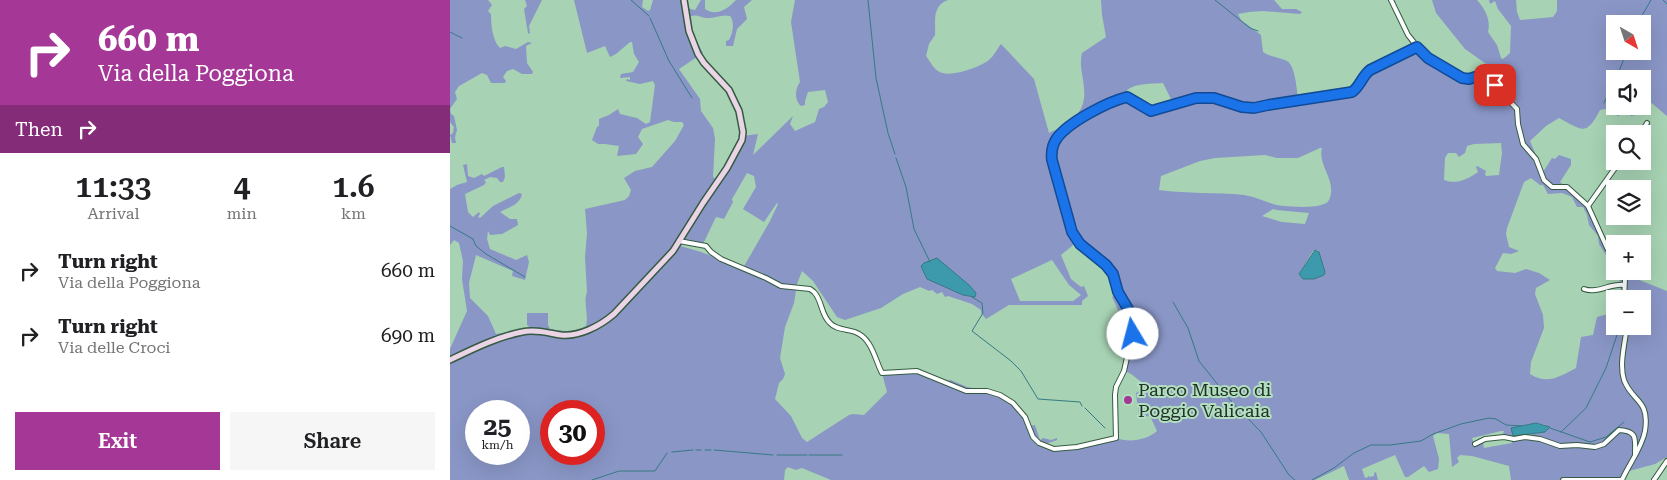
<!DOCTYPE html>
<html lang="en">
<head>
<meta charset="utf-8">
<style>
	body { margin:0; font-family:"Roboto Serif",serif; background:#f6f6f6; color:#202124; height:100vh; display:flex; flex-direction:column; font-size:19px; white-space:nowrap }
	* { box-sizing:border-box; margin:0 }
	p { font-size:16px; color:#757577 }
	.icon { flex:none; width:28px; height:28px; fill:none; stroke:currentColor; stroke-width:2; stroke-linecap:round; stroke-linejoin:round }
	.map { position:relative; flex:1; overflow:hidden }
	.side { display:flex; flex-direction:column; background:#fff; width:450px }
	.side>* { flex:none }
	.guide { background:#a53796; color:#fff; overflow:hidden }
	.needle { width:32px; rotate:141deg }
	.fabs { position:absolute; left:1156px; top:15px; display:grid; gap:10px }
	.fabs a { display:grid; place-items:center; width:45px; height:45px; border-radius:0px; background:#fff; box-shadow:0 5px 20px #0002; font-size:25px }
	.speed { position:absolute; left:15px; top:400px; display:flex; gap:10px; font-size:25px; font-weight:700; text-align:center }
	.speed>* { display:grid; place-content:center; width:65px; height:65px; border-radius:50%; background:#fff; box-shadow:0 5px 20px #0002; line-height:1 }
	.speed small { font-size:12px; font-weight:400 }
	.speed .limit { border:8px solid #d22; background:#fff; color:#111 }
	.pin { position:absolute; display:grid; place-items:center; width:42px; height:42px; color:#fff; margin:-21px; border-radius:10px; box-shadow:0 2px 8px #0006 }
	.me { position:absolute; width:55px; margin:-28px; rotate:352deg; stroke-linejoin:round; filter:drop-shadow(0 0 4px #0008) }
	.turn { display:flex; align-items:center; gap:18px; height:105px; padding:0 15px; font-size:22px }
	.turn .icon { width:65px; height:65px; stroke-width:2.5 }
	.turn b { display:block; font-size:35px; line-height:42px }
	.then { display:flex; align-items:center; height:48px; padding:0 15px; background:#0003; gap:10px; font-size:19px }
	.eta { display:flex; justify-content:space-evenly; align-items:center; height:85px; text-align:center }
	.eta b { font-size:30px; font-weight:600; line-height:35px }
	.primary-button { display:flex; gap:10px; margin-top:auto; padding:10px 15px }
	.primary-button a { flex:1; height:58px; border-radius:0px; background:#a53796; color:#fff; font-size:20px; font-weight:600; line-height:58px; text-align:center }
	.primary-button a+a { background:#f6f6f6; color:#202124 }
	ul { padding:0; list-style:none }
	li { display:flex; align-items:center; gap:15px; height:65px; padding:0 15px }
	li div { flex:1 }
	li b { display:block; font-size:19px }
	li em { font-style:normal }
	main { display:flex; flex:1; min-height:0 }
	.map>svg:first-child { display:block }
</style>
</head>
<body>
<main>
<section class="side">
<div class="guide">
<div class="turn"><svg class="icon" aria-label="right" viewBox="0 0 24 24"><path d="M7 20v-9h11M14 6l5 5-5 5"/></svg><div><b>660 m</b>Via della Poggiona</div></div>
<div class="then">Then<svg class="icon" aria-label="right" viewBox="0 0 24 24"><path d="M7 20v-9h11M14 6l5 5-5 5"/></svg></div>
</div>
<div class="eta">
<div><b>11:33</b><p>Arrival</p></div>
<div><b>4</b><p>min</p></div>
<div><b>1.6</b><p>km</p></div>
</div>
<ul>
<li><svg class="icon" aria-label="right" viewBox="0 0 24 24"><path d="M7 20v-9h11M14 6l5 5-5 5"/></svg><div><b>Turn right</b><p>Via della Poggiona</p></div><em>660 m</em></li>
<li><svg class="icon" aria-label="right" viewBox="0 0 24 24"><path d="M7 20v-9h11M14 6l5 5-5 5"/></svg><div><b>Turn right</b><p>Via delle Croci</p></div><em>690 m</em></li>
</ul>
<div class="primary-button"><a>Exit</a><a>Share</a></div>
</section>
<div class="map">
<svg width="1217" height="480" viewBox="0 0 1217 480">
	<rect width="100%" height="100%" fill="#a7d2b3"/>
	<g fill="#8a96c6" fill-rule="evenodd">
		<path d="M0 0H38L42 5 38 11 41 14C41 24 42 40 50 48L55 46 66 49 78 42 82 43 76 46 77 63 83 72 82 74H72L63 69 57 71 53 77 56 81 55 83H41L37 75 32 73 9 86 5 92 7 99 0 109 1 114 4 116 7 130 5 137 6 143H2L0 135 3 133 4 127 0 122Z"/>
		<path d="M75 0H92L79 26 80 34 78 33 74 9 77 6Z"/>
		<path d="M124 0H193L192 7 198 11 200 10 203 0H234L236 8 245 10 251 0H255V9C266 17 278 9 286 0H302L294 7 297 19 287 29 283 46H276V41L279 40C283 33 285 22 280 16 272 14 266 18 258 18 251 18 248 14 241 16L242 33 253 53 229 69 250 99 251 111 263 128 265 139 263 177 268 181 293 136 308 134 303 155 343 116 340 124 345 131 365 122 369 109 374 107 378 102 375 90 358 92 355 101V105L351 106C344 100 345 89 350 82L341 22 345 0H510C507 0 501 0 498 0 481 6 486 23 485 35L479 44 476 56C480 61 483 68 488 71 499 79 530 67 539 60 544 56 547 49 551 44L584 79 599 133C620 124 637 113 634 88 633 73 629 68 632 53L656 37 652 15 651 0H824L832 9H846L852 12 850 14 813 11 799 12 788 14 791 20 811 35 813 52C822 58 829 57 837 61 845 65 847 90 848 99L902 92 915 74 967 47 975 56 1012 78 1027 76 1038 78 1042 68 1015 49 986 13 982 0H1027C1035 9 1041 20 1038 32L1047 45 1051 58 1053 59 1060 53 1061 26 1048 9 1045 1 1040 4 1039 0H1066L1067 12 1070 20 1103 17 1107 11V0H1217V116L1199 101 1193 104 1192 79H1165V106H1191L1185 115 1181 116 1177 111 1168 116 1155 109 1150 110C1136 137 1132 130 1109 118L1096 126 1080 141 1093 172 1102 158 1105 159 1109 155 1121 159V165L1110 182 1134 202 1165 261V269L1149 244 1148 236 1139 225 1137 215 1133 207H1127L1122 197 1112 193 1098 194 1093 185H1090L1081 178 1074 182 1057 228 1056 234 1059 247 1069 251 1061 254 1053 253 1045 268 1047 271 1065 273 1076 269 1089 273 1100 280 1086 288 1085 294 1093 315 1094 328 1081 362 1080 374C1097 385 1109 377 1126 368L1131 337 1143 335 1147 317 1165 312V326H1192V299H1172L1169 277 1166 271H1172L1174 274 1217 291V457L1205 464 1179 471 1175 479 1172 480H1061L1059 466 1022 456 1010 455 1007 458 1009 462 1002 467 999 434 987 433 983 436 989 459 988 469 979 472 974 466 958 477H955L945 455 912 469 915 478 918 477V475L919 477 924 476V473L926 472 928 480H899L894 466 865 480H381L352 468 346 470 338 467 335 470 334 480H0V349L17 311 12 279 13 261 9 243 4 240 0 245V189L7 185 17 182 13 165 17 164 18 176 24 178 32 174 34 176 52 167H54L55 177 53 182H50L47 178 40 177 34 180 36 182 34 185 15 194 18 212 23 217 29 212 30 214 28 217 30 218 43 206 69 193 72 194C70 205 59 207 50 212L60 219H67L68 225 52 234 40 235 38 231 37 239 40 249 66 260 77 255 79 262 75 280 62 276 63 271 26 255 19 283 20 298 38 316 46 334 77 329 79 326 77 325V313H98V325L100 329C112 331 125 333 136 326 139 315 133 303 137 292L135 257 137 233 135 209 175 200 179 196 181 190 174 178 185 171 202 167 225 141 234 125 232 122H224L218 120 192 129 188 137 193 144 186 154 167 156 169 146 155 144H148L142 140 147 127 149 126V119L159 115 168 109 170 114 187 118 196 124 200 122 205 85 203 81 190 84 176 81 177 79 180 80V77L170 78 171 74 183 72 189 62 184 54 182 42H180L166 54 160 57 155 46 137 53ZM1165 24H1192V51H1165ZM713 83 724 105 698 110 681 99 677 90C686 83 701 84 713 83ZM1051 143 1052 153 1049 175 1036 176 1035 174 1036 171 1027 166 1026 167 1028 172C1018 179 1007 185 994 180L995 158 998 153H1006L1009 157 1015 153 1017 146 1024 144ZM870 148H872C867 165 888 182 879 200 875 209 845 207 835 206 823 206 808 197 794 195 766 192 737 194 709 190L711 176 750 161 765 158 815 155 827 158H848ZM297 173 304 176 306 187 293 209 314 222 327 203 328 204 320 221 293 268 251 252 227 245 233 241 253 244 266 217 274 219 283 202 282 199ZM823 209 827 210 859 213 855 224 832 222 812 216ZM625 242 631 244 654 263 660 273 664 296 662 297 674 323 681 326 683 334 674 371C682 373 685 378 692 382L689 391 686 393 689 417 700 416 707 431C697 440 679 443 666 438L604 449 593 445 607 440V438L601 440 593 438 590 440 585 425 579 426C561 401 556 393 523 391V388L517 387 501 380 493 381 467 371 432 373 437 392 414 415 402 414 399 415 357 442 352 438 341 416 325 399 329 383 333 379 335 374 330 358 335 327 344 303 347 284 352 271 363 281 387 317 395 320 431 308 453 294 470 287 479 291 482 290 487 294 492 292 495 297 498 296 522 304 531 310V313L536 319 559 305H632V301L638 296 634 286 631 287 621 279 611 255 622 246ZM868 250 875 272 864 279H853L849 274 863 251ZM602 260 619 285 631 295 623 301H570L561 279ZM26 411H69V454H26ZM101 411H144V454H101ZM1086 423 1096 425 1089 433 1067 437 1062 428ZM1051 431H1054L1052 436 1062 437V443L1034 448 1033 443 1025 446 1022 438Z"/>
	</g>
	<g fill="#3d99ac" stroke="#357a84">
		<path d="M865 250 869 252 875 272 874 275 864 279H853L849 274Z"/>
		<path d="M487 258 519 285 526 293 525 297 513 295 477 279 471 266 474 263Z"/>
		<path d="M1086 423 1100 427 1095 432 1063 436 1061 428Z"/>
	</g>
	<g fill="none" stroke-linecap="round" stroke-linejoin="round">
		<g stroke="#357a84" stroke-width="1">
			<path d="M181 0 199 16"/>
			<path d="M418 0 426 78 438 133 445 154"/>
			<path d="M765 0 800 28 808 31"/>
			<path d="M1213 0 1217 4"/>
			<path d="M200 18 219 61 242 98"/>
			<path d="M1187 24 1201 0"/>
			<path d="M0 32 12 38"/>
			<path d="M1166 79 1177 51"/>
			<path d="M1154 103 1165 80"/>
			<path d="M446 158 456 187 464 229 480 262"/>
			<path d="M0 226 23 239 26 246 36 254 75 277"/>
			<path d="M522 297 532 303 533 313 522 331 561 361 571 371 588 399 630 402 632 406"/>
			<path d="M723 302 738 328 749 361 781 401 811 432 839 475 845 480"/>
			<path d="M635 408 655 428"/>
			<path d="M1100 428 1140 442 1156 437 1174 422"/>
			<path d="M1111 432 1136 408 1156 368 1170 326"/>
			<path d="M246 450H251"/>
			<path d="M255 450H261"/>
			<path d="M264 450 323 455"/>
			<path d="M222 452 243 450"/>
			<path d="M327 455H357"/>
			<path d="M359 455H392"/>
			<path d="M142 480 169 471H205L217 453"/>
			<path d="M862 480 884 468 904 453 921 445H940L971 441 983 434 1011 424 1039 418 1046 419 1056 425 1072 426"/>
		</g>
		<g stroke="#345b41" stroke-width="6">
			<g id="street">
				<path d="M941 0 958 35 975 56 1013 78C1021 81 1026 74 1035 76L1067 109 1068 124 1073 144 1086 159 1094 180 1102 187H1117L1138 206 1157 248 1165 260"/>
				<path d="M1190 134 1197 123"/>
				<path d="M1138 206 1170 161"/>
				<path d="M229 241 256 246 261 252 271 259 316 278 331 286 360 289 364 292C372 300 371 315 380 323 386 330 397 329 405 332 422 338 425 360 432 373L467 371 516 391H537L550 395 563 403 575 417 583 437 589 443 604 449 627 447 666 438 665 395 666 387 674 371 685 321 668 292 661 271 625 237 602 161C601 152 602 145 607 138 618 122 658 102 677 97L701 111 753 97 764 98 793 107 804 108 818 105 902 92C910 87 912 76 920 70L967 47"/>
				<path d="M1173 271 1175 280 1174 299"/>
				<path d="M1134 289C1147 294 1161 283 1174 285"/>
				<path d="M1025 444 1035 439 1054 437 1064 439 1075 437 1090 439 1110 446 1127 445 1145 447 1154 444 1169 430C1188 431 1185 439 1185 454"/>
				<path d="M1113 480H1172"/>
				<path d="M1172 480C1179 464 1192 448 1195 431 1200 399 1182 402 1174 380 1169 364 1175 343 1177 326"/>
				<path d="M1204 480 1217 461"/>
			</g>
		</g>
		<g stroke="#345b41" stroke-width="8">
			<path id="secondary" d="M0 360C23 349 47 337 72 332 85 329 98 333 111 335 129 337 150 326 164 314L223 251 253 203 277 168 292 140 293 132 289 111 279 90 254 63 248 54 239 31 234 0"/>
		</g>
		<use href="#street" stroke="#fff" stroke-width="4"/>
		<use href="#secondary" stroke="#ead4e6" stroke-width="5"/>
	</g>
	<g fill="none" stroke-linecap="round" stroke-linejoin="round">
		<g stroke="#114b97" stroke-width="12">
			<path id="route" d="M683 334 684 319 668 292 663 274 656 265 630 244 622 232 602 160C601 152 602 145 607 138 619 122 657 102 677 97L701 111 746 98H764L792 107 804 108 818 105 902 92C910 87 912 76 920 70L967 47 978 58 1012 78 1019 79 1031 75 1039 79 1045 85"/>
		</g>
		<use href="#route" stroke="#1a73e8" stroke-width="9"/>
	</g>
	<circle fill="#a53796" stroke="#b3dfc0" stroke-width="2" cx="678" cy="400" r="5"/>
	<g text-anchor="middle" stroke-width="4" stroke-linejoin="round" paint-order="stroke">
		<g font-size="18" fill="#213226" stroke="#b3dfc0" text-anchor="start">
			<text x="688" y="396">Parco Museo di<tspan x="688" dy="21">Poggio Valicaia</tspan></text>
		</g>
	</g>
</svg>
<div class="fabs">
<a><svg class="needle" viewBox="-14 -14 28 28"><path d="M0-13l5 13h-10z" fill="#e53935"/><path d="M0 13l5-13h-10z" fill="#757577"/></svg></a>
<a><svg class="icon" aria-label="sound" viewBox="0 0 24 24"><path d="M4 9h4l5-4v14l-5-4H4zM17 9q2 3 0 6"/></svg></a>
<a><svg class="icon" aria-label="search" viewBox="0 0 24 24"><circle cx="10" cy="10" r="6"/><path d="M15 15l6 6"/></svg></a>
<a><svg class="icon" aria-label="layers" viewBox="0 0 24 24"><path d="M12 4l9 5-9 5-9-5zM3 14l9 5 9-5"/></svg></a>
<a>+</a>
<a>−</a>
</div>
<div class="speed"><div>25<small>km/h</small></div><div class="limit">30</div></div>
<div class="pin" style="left:1045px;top:85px;background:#d93025"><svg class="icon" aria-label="arrive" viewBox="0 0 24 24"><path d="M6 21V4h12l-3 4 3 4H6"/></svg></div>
<svg class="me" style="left:683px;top:334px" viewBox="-20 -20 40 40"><circle r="19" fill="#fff"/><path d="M0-13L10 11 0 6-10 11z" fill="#1a73e8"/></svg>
</div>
</main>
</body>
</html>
